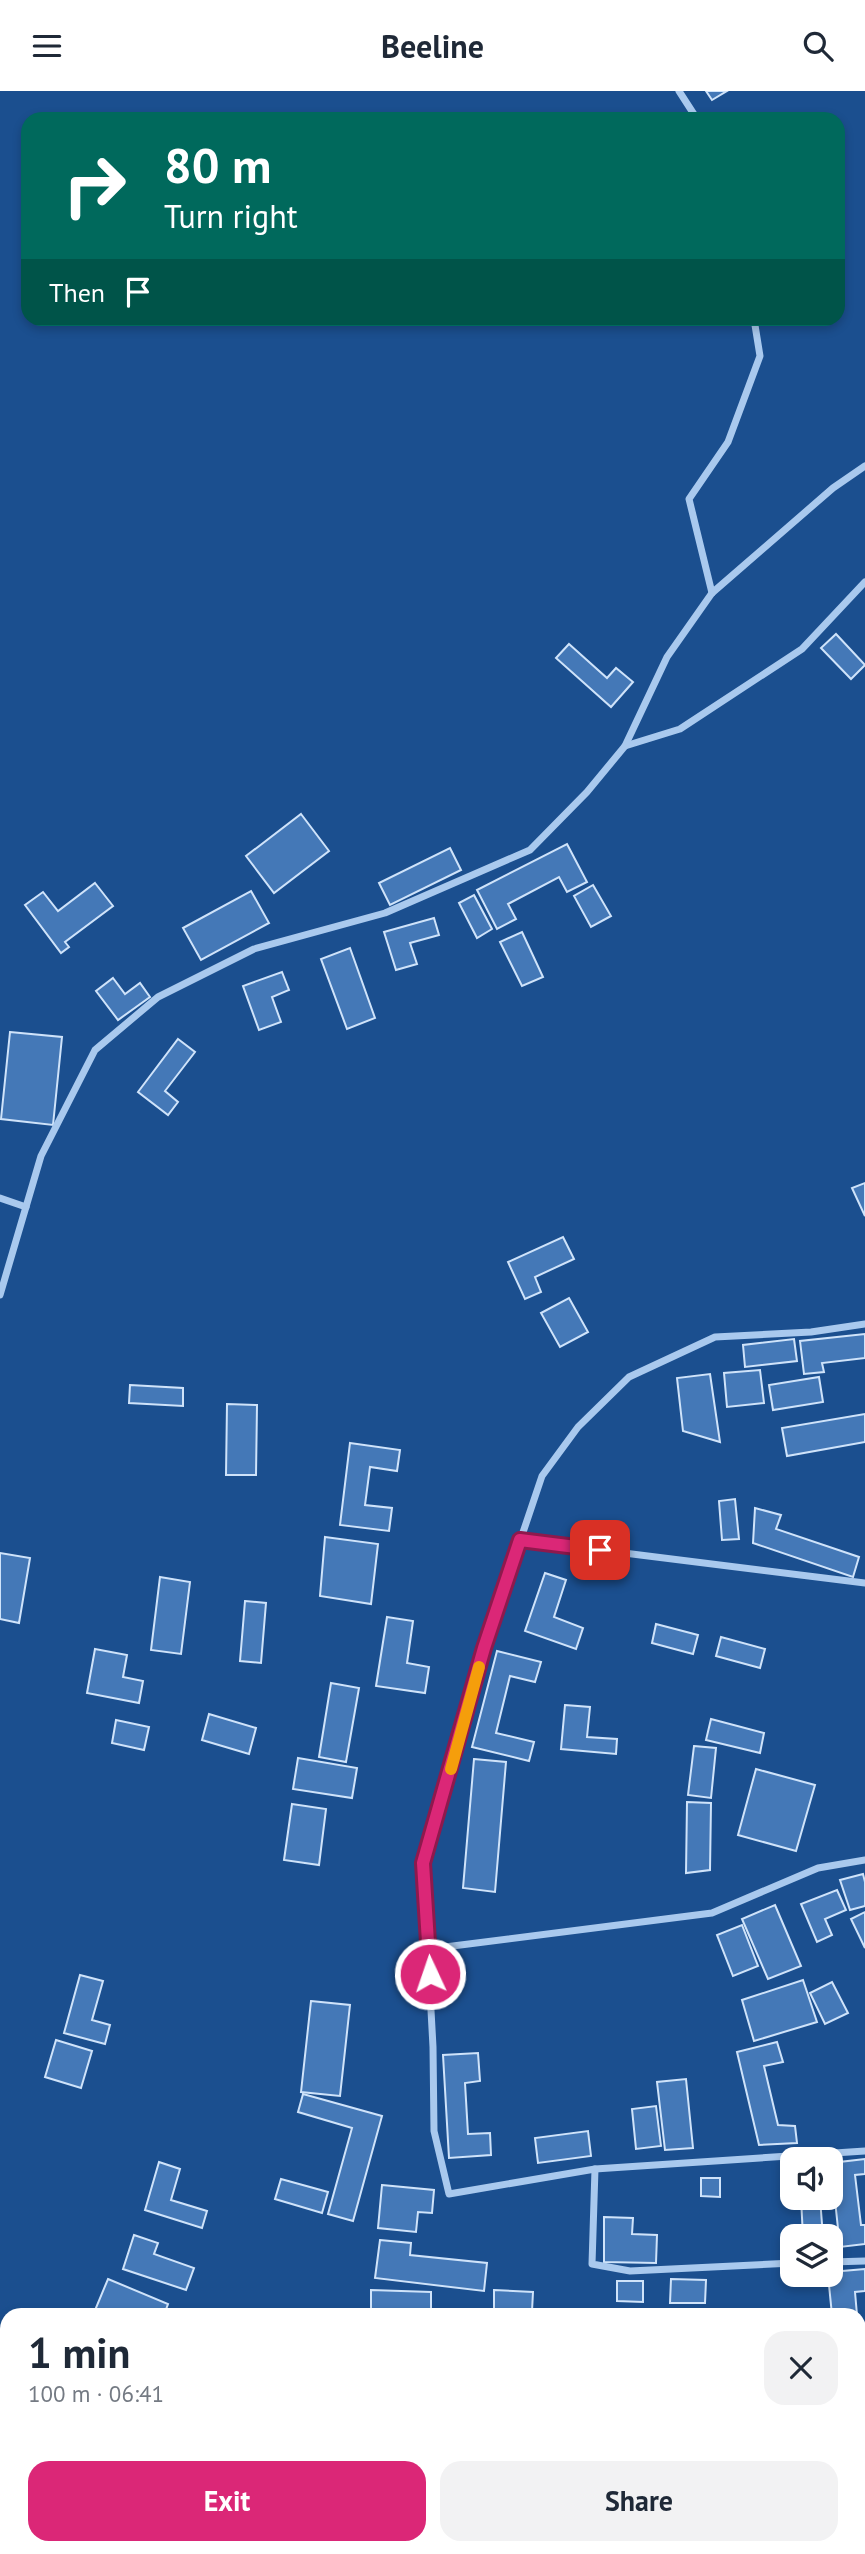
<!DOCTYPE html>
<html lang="en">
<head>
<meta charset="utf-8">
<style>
	body { margin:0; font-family:"PT Sans",sans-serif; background:#f2f2f3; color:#1f2937; height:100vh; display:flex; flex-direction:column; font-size:26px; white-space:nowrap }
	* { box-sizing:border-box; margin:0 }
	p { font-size:23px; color:#747a83 }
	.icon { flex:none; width:38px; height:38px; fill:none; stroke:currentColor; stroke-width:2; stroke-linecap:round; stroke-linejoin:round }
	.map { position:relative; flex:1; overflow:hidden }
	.drawer { position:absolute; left:0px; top:2217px; width:866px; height:247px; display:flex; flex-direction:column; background:#fff; border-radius:21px 21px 0 0; box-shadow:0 4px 10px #0003 }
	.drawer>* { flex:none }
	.hud { position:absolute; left:21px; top:21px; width:824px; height:214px; border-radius:21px; box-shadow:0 4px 10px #0003; background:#00695c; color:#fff; overflow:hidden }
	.tools { position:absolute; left:780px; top:2056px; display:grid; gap:14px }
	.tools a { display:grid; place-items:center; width:63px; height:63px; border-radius:14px; background:#fff; box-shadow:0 4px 10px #0003; font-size:35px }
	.pin { position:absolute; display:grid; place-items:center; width:60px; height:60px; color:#fff; margin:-30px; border-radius:14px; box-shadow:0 4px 10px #0006 }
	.me { position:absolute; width:77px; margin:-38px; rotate:357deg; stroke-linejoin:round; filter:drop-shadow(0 0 5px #0008) }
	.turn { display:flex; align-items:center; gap:24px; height:147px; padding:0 28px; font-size:32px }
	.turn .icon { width:91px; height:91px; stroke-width:2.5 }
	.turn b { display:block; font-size:49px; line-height:60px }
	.then { display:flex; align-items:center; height:66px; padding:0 28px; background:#0003; gap:14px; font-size:26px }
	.round { display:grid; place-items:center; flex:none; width:74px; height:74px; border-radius:21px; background:#f2f2f3 }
	.head { display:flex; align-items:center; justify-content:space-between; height:119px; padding:0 28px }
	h1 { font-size:42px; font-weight:700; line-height:52px }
	.primary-button { display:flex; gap:14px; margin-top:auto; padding:14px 28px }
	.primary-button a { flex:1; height:80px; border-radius:21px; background:#db2777; color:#fff; font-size:28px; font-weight:700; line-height:80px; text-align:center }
	.primary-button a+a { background:#f2f2f3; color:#1f2937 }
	header { display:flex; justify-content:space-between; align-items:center; height:91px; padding:0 28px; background:#fff; font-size:32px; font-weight:700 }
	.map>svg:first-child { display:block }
</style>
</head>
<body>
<header><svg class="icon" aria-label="menu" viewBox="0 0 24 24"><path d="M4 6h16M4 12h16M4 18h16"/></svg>Beeline<svg class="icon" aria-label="search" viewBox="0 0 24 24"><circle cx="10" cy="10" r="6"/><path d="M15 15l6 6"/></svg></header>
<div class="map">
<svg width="865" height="2463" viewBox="0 0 865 2463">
	<rect width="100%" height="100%" fill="#1b4f8f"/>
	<g fill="#4478b7" stroke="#cfe3fa" stroke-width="2">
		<path d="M706 0H727L712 9Z"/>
		<path d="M836 543 865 574 851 588 821 557Z"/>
		<path d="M569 553 607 587 616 577 633 591 611 616 556 567Z"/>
		<path d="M301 723 329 760 274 802 246 765Z"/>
		<path d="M567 753 587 791 567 801 559 786 508 813 516 828 497 838 477 799Z"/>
		<path d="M450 757 461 779 390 814 379 792Z"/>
		<path d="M95 792 113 815 65 851 69 856 61 862 25 814 43 801 58 820Z"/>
		<path d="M593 794 611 825 591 836 574 805Z"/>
		<path d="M251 800 269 832 201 869 183 837Z"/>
		<path d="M474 804 492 838 477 847 459 812Z"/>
		<path d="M434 827 439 844 410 852 417 873 396 879 384 841Z"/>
		<path d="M522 841 543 886 522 895 500 851Z"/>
		<path d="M350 857 375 927 347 938 321 868Z"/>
		<path d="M282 881 289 899 272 906 281 931 259 939 243 895Z"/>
		<path d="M113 887 125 903 140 892 150 906 118 929 96 900Z"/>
		<path d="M10 941 62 946 53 1034 1 1028Z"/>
		<path d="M178 948 195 961 165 1000 178 1011 168 1024 138 1001Z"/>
		<path d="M865 1092V1125L852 1097Z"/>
		<path d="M563 1146 574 1168 535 1186 541 1201 525 1208 508 1171Z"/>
		<path d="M569 1207 588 1241 560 1256 541 1222Z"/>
		<path d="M865 1243V1267L822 1272 824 1281 804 1283 800 1250Z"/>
		<path d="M794 1248 797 1270 745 1276 743 1254Z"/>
		<path d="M760 1279 764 1312 727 1316 724 1282Z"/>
		<path d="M710 1283 720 1351 683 1340 677 1287Z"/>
		<path d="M819 1286 823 1311 773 1319 769 1294Z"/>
		<path d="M130 1294 183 1297V1315L129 1312Z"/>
		<path d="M227 1313 257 1314 256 1384H226Z"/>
		<path d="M865 1323V1351L787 1365 782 1337Z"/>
		<path d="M350 1352 400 1359 397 1380 370 1376 365 1414 392 1417 389 1440 340 1434Z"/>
		<path d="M735 1408 739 1448 722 1449 719 1410Z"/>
		<path d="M755 1417 781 1424 776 1438 859 1466 853 1486 753 1452Z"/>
		<path d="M325 1446 378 1453 371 1513 320 1505Z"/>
		<path d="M0 1462 30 1467 19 1532 0 1528Z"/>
		<path d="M545 1482 566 1489 554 1526 583 1537 576 1558 525 1540Z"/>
		<path d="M160 1486 190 1491 181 1563 151 1559Z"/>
		<path d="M245 1510 266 1512 261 1572 240 1570Z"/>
		<path d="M387 1526 413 1530 407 1572 429 1576 425 1602 376 1595Z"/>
		<path d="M656 1533 698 1544 693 1563 652 1552Z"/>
		<path d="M721 1546 765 1558 760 1577 716 1565Z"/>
		<path d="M95 1558 127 1564 123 1586 143 1590 139 1612 87 1602Z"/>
		<path d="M497 1560 541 1571 535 1591 510 1585 496 1642 534 1651 529 1670 472 1656Z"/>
		<path d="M331 1592 359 1597 346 1671 319 1666Z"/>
		<path d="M565 1614 590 1616 587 1646 617 1648 616 1663 561 1658Z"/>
		<path d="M209 1623 256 1637 249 1663 202 1649Z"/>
		<path d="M711 1628 764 1642 760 1662 706 1649Z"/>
		<path d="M116 1629 149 1636 144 1659 112 1652Z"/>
		<path d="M694 1655 716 1657 711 1707 688 1704Z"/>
		<path d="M298 1667 357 1677 352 1707 293 1698Z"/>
		<path d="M474 1668 506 1671 495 1801 463 1797Z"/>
		<path d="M756 1678 815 1694 796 1760 738 1744Z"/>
		<path d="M687 1711 711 1712 710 1779 686 1782Z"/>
		<path d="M292 1713 326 1718 319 1774 284 1769Z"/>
		<path d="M863 1783 865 1791V1815L850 1819 840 1789Z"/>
		<path d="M837 1799 846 1819 825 1828 832 1844 817 1851 801 1813Z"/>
		<path d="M775 1814 801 1875 768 1888 742 1828Z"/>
		<path d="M865 1821V1857L851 1828Z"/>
		<path d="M742 1834 758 1875 733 1885 717 1844Z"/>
		<path d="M80 1884 103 1890 92 1929 110 1934 105 1953 64 1942Z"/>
		<path d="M803 1889 817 1931 754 1950 742 1909Z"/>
		<path d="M832 1891 848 1922 825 1933 810 1902Z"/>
		<path d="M311 1910 350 1914 340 2005 301 2001Z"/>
		<path d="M56 1949 92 1960 81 1997 45 1986Z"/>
		<path d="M777 1951 783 1971 764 1975 778 2034 795 2035 797 2052 759 2054 737 1961Z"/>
		<path d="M478 1962 480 1990 465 1992 468 2043 490 2042 491 2064 449 2067 443 1964Z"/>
		<path d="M686 1988 693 2057 665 2059 657 1991Z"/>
		<path d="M303 2003 382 2025 353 2130 328 2123 352 2037 298 2021Z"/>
		<path d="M656 2015 661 2055 636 2058 632 2018Z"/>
		<path d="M588 2040 591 2065 538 2072 535 2047Z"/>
		<path d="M865 2068V2083L855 2084 861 2134H865V2153L840 2156 831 2072Z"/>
		<path d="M159 2071 180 2078 171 2109 207 2120 202 2137 145 2119Z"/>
		<path d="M701 2087H720V2106L701 2105Z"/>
		<path d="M281 2088 328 2101 322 2122 275 2108Z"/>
		<path d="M382 2094 434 2099 432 2122 418 2121 416 2141 378 2137Z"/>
		<path d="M801 2107H820L823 2146H803Z"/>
		<path d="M604 2126 633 2127 632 2143 657 2144 656 2172 604 2171Z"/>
		<path d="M134 2144 158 2152 154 2163 194 2177 186 2199 123 2178Z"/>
		<path d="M380 2149 411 2152 410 2164 487 2172 484 2200 375 2187Z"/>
		<path d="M865 2178V2200L855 2201 857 2224H832L828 2184H831V2181Z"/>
		<path d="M108 2188 168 2213 164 2224H93Z"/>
		<path d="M671 2188 706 2189 705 2212H670Z"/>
		<path d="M617 2190H643V2211L617 2210Z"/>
		<path d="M371 2199 431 2201V2224L371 2221Z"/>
		<path d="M494 2199 533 2201 532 2220 494 2219Z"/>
		<rect x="637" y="2220" width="33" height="4"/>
		<path d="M865 2233V2255L859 2256V2234Z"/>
		<path d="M865 2285V2340H859V2286Z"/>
		<rect x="859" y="2428" width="6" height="26"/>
		<path d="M130 2457H161L163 2461 132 2463Z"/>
		<path d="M251 2457H275L278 2463H255Z"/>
		<path d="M531 2457H547L549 2463H532Z"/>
	</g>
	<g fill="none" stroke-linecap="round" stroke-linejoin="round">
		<g stroke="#a9c9ee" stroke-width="7">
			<path d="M679 0 697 28"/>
			<path d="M712 502 689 408 728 351 760 265 754 228"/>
			<path d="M625 655 680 638 802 558 865 491"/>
			<path d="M0 1107 26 1116"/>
			<path d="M0 1204 41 1065 95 959 158 906 254 858 385 822 530 759 587 701 625 655 667 566 712 502 833 397 865 375"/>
			<path d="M865 1233 811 1241 715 1246 629 1286 578 1336 542 1385 484 1557 423 1772 433 1956 434 2040 449 2103 595 2078 865 2060"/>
			<path d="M520 1449 865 1492"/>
			<path d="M429 1858 712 1822 818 1777 865 1769"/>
			<path d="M595 2078 592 2173 630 2180 793 2172"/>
			<path d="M831 2171 865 2170"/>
			<path d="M859 2379 865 2378"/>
			<path d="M230 2457 233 2463"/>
			<path d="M446 2457 450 2463"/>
		</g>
	</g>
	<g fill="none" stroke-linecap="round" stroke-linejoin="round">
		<g stroke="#8e194d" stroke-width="18">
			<path id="route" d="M430 1883 423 1772 484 1557 520 1449 600 1459"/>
		</g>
		<use href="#route" stroke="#db2777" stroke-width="12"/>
		<path stroke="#f59e0b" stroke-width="12" d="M451 1678 479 1576"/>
	</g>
</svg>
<div class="tools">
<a><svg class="icon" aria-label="sound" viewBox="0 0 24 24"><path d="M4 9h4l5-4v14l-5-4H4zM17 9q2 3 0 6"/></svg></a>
<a><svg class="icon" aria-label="layers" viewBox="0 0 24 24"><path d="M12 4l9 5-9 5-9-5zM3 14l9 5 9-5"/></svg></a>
</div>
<div class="pin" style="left:600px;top:1459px;background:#d93025"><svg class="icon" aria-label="arrive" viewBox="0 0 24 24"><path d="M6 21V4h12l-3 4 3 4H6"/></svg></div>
<svg class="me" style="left:430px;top:1883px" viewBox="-20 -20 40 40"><circle r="17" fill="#db2777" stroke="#fff" stroke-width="3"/><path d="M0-11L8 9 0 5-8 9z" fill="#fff"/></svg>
<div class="hud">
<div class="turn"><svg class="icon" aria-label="right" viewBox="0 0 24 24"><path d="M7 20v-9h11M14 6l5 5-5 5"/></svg><div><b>80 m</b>Turn right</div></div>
<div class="then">Then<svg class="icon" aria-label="arrive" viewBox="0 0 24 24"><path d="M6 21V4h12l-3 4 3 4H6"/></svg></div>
</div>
<section class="drawer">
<div class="head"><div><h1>1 min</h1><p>100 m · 06:41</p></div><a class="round"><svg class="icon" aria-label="close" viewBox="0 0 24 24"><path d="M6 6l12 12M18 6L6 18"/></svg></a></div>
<div class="primary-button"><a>Exit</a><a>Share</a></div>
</section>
</div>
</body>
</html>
